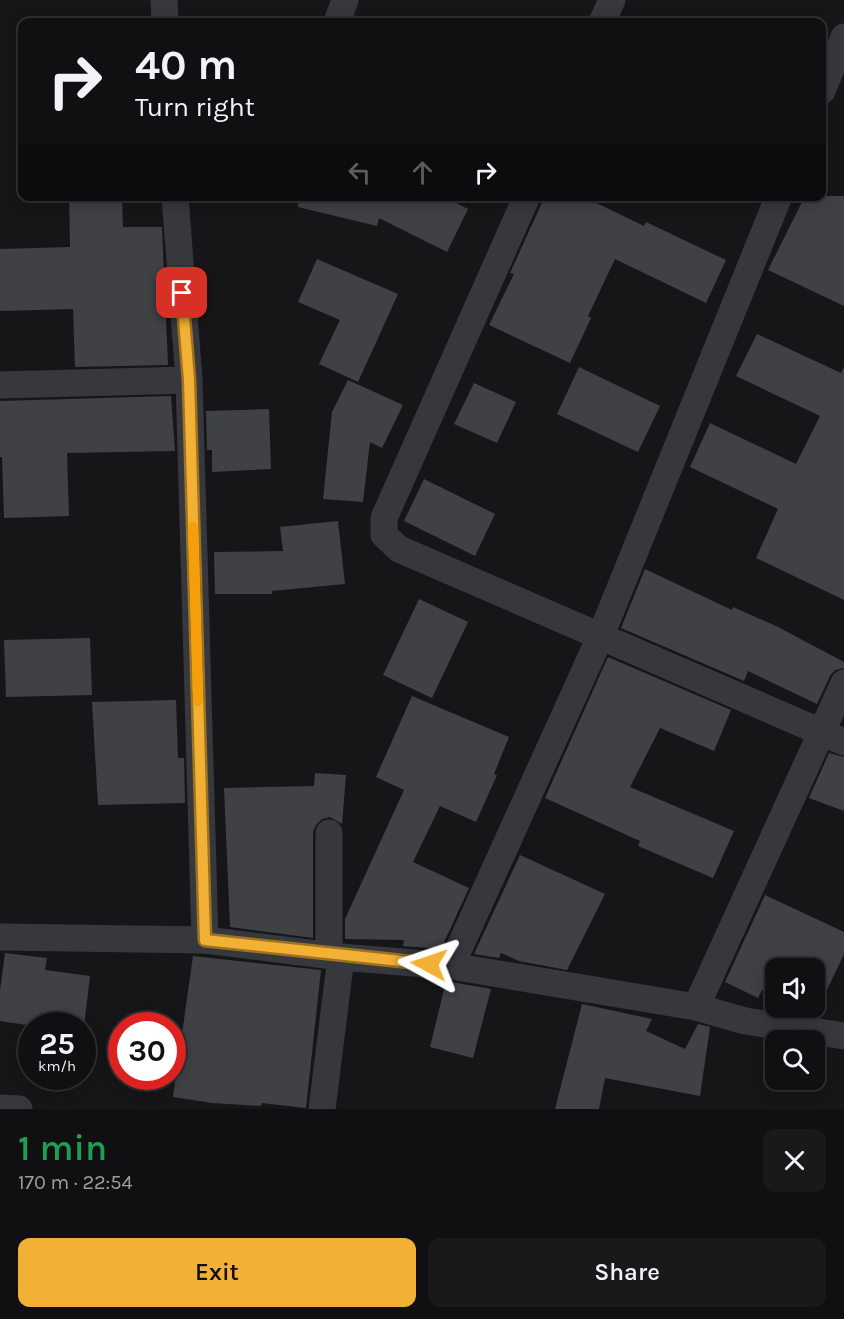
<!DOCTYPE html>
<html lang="en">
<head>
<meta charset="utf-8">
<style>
	body { margin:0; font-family:Karla,sans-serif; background:#19191b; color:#f1f3f6; height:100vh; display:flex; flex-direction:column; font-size:22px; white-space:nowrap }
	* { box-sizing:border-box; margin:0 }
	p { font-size:20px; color:#9c9d9f }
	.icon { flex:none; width:33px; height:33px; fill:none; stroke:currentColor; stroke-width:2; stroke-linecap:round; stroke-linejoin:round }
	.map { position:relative; height:1109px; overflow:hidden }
	.side { display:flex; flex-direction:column; background:#101012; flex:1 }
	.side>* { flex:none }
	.top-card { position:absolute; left:18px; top:18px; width:808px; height:183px; border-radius:12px; box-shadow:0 3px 15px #0003,0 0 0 2px #303032; background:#101012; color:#f1f3f6; overflow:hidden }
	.fabs { position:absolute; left:765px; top:958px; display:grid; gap:12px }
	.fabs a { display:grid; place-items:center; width:60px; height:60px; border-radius:12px; background:#101012; box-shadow:0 3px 15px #0003,0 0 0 2px #303032; font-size:30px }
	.speed { position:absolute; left:18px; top:1012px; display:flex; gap:12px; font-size:30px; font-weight:700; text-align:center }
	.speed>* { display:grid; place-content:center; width:78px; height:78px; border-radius:50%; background:#101012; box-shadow:0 3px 15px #0003,0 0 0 2px #303032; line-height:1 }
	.speed small { font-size:15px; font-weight:400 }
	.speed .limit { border:9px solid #d22; background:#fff; color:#111 }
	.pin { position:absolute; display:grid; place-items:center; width:51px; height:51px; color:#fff; margin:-26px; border-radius:12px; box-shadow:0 3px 9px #0006 }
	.me { position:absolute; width:66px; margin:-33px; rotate:275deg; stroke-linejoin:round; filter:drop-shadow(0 0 4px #0008) }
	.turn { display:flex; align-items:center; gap:21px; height:126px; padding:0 18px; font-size:27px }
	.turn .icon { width:78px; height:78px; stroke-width:2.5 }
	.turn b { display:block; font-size:42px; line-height:51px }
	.lanes { display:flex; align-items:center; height:57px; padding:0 18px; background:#0003; justify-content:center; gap:30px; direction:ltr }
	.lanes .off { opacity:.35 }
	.round { display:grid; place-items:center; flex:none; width:63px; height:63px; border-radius:12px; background:#19191b }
	.summary { display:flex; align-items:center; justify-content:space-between; height:102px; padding:0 18px }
	h1 { font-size:36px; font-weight:600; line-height:45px; color:#1e9e55 }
	.button { display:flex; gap:12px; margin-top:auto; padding:12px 18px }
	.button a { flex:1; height:69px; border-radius:12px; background:#f2b134; color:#111; font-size:24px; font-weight:600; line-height:69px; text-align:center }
	.button a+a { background:#19191b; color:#f1f3f6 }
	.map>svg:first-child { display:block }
</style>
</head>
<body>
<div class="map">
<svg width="844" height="1109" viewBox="0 0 844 1109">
	<rect width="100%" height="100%" fill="#161618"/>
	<g fill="#404145">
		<path d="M69 196H122L123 227H162L168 365 75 367 73 309 0 311V249L70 247Z"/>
		<path d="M299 196H442L468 209 447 252 379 218 377 226 298 207Z"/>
		<path d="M545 196H582L644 226 646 222 726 260 706 303 615 259 588 316 591 318 570 363 489 325 514 274 510 273Z"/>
		<path d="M805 196H844V306L768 270Z"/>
		<path d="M317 259 398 294 358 382 319 364 340 320 298 302Z"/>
		<path d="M757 334 841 373 844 367V600L756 558 778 509 690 467 710 423 796 464 820 416 736 376Z"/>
		<path d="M579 367 660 406 638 452 557 414Z"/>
		<path d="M348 380 403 405 382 448 370 442 363 502 323 499 332 412Z"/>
		<path d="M474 383 516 402 497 443 454 424Z"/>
		<path d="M171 396 175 451 67 453 69 516 4 518 2 457H0V401Z"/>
		<path d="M269 409 271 469 212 472V450H207L206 411Z"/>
		<path d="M424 479 495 514 475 556 404 521Z"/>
		<path d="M338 521 345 584 272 591V594H215L214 552 283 551 280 527Z"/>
		<path d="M645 569 732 610 733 607 776 626 844 662V668L835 670 830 676 817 704 748 671 744 681 621 628Z"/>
		<path d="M419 599 468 622 432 698 383 675Z"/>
		<path d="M90 638 92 695 6 697 4 640Z"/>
		<path d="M608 657 731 710 714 751 660 728 630 787 734 831 713 878 638 846 640 841 545 798Z"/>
		<path d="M412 696 509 737 494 774 497 775 476 822 440 806 413 862 469 888 441 949 403 946 404 940 345 939V919L404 790 376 777Z"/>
		<path d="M176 700 178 758H184L185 803 98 805 92 702Z"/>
		<path d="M829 753 844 757V811L809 798Z"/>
		<path d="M315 773 346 775 342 824 330 817 322 819 316 825 313 832V938L230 927 224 788 314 786Z"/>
		<path d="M520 855 605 894 567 970 519 961 501 953 499 958 474 954Z"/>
		<path d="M765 895 844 932V954L815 1015 800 1008H814V969H776V996L762 990 758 998 725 982Z"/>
		<path d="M5 953 47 958 45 970 90 976 84 1026H34L0 1021V991Z"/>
		<path d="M193 956 321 970 306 1108 262 1103 261 1106 212 1103 173 1097Z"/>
		<path d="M446 981 491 989 473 1058 430 1047Z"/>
		<path d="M582 1004 652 1019 646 1031 685 1049 698 1024 710 1027 700 1096 605 1078 599 1109H555Z"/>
	</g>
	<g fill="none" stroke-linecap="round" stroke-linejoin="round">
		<g stroke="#37383d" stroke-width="27">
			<path d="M164 0 165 22"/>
			<path d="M337 22 345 0"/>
			<path d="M602 22 612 0"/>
			<path d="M822 91 844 37"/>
			<path d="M175 196 189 380 205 940"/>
			<path d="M527 196 384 518V535L399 549 844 742"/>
			<path d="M0 385 189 380"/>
			<path d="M329 833V955"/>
			<path d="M0 937 205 940 341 957 451 966 696 1007 745 1021 844 1036"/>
			<path d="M451 966 601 635 779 196"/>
			<path d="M696 1007 844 683"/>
			<path d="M0 1108 19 1109"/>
			<path d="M322 1109 341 957"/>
		</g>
	</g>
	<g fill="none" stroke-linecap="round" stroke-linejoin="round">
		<g stroke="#9d7322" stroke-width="15">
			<path id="route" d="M182 293 189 380 205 940 429 964"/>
		</g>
		<use href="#route" stroke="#f2b134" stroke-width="10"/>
		<path stroke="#f59e0b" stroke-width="10" d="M193 527 198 701"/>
	</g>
</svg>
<div class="fabs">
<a><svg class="icon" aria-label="sound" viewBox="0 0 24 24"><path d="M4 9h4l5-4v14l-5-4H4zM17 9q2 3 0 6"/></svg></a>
<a><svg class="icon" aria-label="search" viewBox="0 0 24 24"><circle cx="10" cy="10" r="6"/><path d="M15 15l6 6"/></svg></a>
</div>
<div class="speed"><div>25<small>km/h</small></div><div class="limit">30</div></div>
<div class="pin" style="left:182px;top:293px;background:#d93025"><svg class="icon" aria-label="arrive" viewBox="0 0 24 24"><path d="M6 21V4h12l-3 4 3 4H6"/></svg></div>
<svg class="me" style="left:429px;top:964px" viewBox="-20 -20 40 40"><path d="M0-17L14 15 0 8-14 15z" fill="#f2b134" stroke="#fff" stroke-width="4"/></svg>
<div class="top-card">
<div class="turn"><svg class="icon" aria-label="right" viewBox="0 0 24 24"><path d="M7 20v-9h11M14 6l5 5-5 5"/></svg><div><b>40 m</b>Turn right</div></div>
<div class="lanes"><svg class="icon off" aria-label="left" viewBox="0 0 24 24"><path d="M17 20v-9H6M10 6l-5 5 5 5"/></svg><svg class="icon off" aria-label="ahead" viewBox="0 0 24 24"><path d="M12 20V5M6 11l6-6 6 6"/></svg><svg class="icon" aria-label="right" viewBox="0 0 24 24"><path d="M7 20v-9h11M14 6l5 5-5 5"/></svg></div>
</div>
</div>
<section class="side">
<div class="summary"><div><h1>1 min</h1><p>170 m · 22:54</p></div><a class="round"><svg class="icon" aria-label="close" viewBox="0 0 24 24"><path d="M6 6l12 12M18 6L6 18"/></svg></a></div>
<div class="button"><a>Exit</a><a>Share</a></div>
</section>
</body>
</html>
